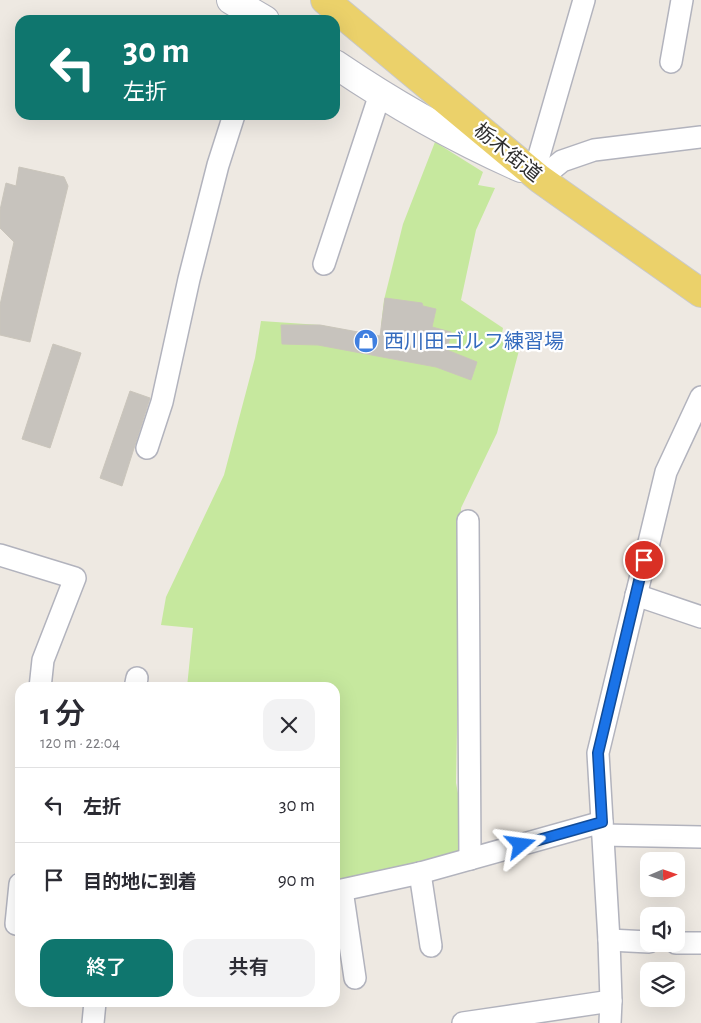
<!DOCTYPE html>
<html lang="ja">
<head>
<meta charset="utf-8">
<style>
	body { margin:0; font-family:"Alegreya Sans","Noto Sans JP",sans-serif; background:#f2f2f3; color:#2b2b33; height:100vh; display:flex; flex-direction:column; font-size:19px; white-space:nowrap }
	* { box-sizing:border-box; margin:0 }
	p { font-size:16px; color:#7c7c81 }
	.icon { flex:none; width:28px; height:28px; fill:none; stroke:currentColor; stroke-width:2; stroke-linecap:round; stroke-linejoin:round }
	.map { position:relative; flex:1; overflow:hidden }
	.sheet { position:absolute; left:15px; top:682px; width:325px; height:325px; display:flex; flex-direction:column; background:#fff; border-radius:15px; box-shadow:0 5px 20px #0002 }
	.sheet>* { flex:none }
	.hud { position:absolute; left:15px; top:15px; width:325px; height:105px; border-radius:15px; box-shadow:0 5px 20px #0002; background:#0f766e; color:#fff; overflow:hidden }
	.needle { width:32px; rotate:88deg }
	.buttons { position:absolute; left:640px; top:852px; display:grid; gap:10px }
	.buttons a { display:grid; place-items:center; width:45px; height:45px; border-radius:10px; background:#fff; box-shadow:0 5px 20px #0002; font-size:25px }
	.pin { position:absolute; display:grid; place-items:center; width:42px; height:42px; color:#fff; margin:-21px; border:2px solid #fff; border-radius:50%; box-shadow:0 1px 5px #0007 }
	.me { position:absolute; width:55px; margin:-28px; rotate:74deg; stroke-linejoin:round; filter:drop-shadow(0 0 4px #0008) }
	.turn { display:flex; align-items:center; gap:18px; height:105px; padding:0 25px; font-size:22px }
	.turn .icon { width:65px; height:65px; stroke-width:2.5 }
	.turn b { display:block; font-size:35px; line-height:42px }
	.round { display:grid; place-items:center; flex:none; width:52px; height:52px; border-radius:15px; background:#f2f2f3 }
	.overview { display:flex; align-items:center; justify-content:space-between; height:85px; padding:0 25px }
	h1 { font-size:30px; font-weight:600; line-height:38px }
	.primary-button { display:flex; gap:10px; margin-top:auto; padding:10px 25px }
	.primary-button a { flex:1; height:58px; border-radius:15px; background:#0f766e; color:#fff; font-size:20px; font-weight:600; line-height:58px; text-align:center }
	.primary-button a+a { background:#f2f2f3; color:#2b2b33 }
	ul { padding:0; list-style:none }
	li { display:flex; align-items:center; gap:15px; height:75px; padding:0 25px; border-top:1px solid #e1e1e2 }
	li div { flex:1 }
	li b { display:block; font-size:19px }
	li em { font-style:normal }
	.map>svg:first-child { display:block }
</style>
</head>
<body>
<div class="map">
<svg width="701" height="1023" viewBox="0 0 701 1023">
	<rect width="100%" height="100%" fill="#eee9e2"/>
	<path fill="#c6e89e" d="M435 142 483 172 478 185 495 188 476 230 461 300 503 328 501 338 521 343 497 433 461 508 456 783 465 829 458 854 335 882V688L187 687 193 628 161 625 166 597 224 475 255 358 261 321 320 325 383 337 385 328 381 326 384 300 403 224Z"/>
	<g fill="#c7c3bd" stroke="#cac5bb">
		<path d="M19 167 64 177 68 186 30 342 0 335V305L14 242 0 228V210L6 183 16 186Z"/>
		<path d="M385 298 422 303 423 306 436 309 432 327 451 332 447 350 477 362 471 380 436 367 318 345 282 344 281 325H320L380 336Z"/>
		<path d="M53 344 81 353 50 448 22 439Z"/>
		<path d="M130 391 150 398 122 486 100 478Z"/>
	</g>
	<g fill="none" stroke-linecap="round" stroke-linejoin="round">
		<g stroke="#b2b3bd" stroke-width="24">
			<g id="minor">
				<path d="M671 62 682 0"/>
				<path d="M534 173 584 0"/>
				<path d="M540 179 562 161 594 150 701 137"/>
				<path d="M324 264 380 94"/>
				<path d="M147 448 162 402 189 279 218 165 234 115"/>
				<path d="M468 521 470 859"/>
				<path d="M0 555 75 578 43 660 40 688"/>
				<path d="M636 595 701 617"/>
				<path d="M135 688 137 678"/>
				<path d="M603 835 701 837"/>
				<path d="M420 873 431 946"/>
				<path d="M16 924 20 884"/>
				<path d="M609 940 649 942"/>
				<path d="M676 943H701"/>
				<path d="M355 978 342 890 420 873 602 822"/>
				<path d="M93 1023 95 1002"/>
				<path d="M463 1023 611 1001"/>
				<path d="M610 1023 611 1001 609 940 598 753 666 472 701 397"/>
			</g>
		</g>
		<g stroke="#b2b3bd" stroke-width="30">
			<g id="secondary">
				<path d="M231 0 265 20"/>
				<path d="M335 64C394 104 455 139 521 168"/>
			</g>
		</g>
		<g stroke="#c9c9c9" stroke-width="30">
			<path id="primary" d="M325 0 540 179 701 293"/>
		</g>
		<use href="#minor" stroke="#fff" stroke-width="21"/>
		<use href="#secondary" stroke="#fff" stroke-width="28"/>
		<use href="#primary" stroke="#ebd16a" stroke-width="28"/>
	</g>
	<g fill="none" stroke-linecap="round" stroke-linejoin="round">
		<g stroke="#114b97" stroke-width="12">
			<path id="route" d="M521 845 602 822 598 753 644 560"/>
		</g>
		<use href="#route" stroke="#1a73e8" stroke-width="9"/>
	</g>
	<defs>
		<g id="shop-disc" transform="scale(1.25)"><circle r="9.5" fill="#3f7fe0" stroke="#fff"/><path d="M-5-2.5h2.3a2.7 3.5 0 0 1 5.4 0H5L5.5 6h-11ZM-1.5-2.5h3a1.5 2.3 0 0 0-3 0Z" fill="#fff"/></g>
	</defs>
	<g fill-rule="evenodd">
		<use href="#shop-disc" x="366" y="341"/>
	</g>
	<g text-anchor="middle" stroke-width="4.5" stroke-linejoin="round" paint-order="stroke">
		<g font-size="20" fill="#2e2e2e" stroke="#fff">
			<text transform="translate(508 152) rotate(39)" y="7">栃木街道</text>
		</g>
		<g font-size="20" fill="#366cbe" stroke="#fff" text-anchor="start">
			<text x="384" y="348">西川田ゴルフ練習場</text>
		</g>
	</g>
</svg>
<div class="buttons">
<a><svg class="needle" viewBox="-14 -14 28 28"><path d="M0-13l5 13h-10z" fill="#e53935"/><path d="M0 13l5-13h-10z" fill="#7c7c81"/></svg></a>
<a><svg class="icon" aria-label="sound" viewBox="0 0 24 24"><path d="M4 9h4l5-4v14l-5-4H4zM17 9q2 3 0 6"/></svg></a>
<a><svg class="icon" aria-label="layers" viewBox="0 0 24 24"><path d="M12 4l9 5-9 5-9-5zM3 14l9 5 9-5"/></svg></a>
</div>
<div class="pin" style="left:644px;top:560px;background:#d93025"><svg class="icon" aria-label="arrive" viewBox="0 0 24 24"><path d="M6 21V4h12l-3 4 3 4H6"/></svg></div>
<svg class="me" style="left:521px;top:845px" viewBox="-20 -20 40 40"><path d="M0-17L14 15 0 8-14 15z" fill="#1a73e8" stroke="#fff" stroke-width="4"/></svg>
<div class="hud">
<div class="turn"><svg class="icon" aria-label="left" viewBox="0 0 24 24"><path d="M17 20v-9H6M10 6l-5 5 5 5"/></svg><div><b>30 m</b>左折</div></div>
</div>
<section class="sheet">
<div class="overview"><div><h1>1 分</h1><p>120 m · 22:04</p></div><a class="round"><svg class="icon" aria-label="close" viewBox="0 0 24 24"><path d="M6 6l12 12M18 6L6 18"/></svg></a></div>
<ul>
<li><svg class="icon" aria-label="left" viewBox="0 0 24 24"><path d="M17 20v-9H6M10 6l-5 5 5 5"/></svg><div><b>左折</b></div><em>30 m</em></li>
<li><svg class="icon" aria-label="arrive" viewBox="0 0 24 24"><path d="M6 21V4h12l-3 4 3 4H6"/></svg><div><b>目的地に到着</b></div><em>90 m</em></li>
</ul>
<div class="primary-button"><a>終了</a><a>共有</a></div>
</section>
</div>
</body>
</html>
